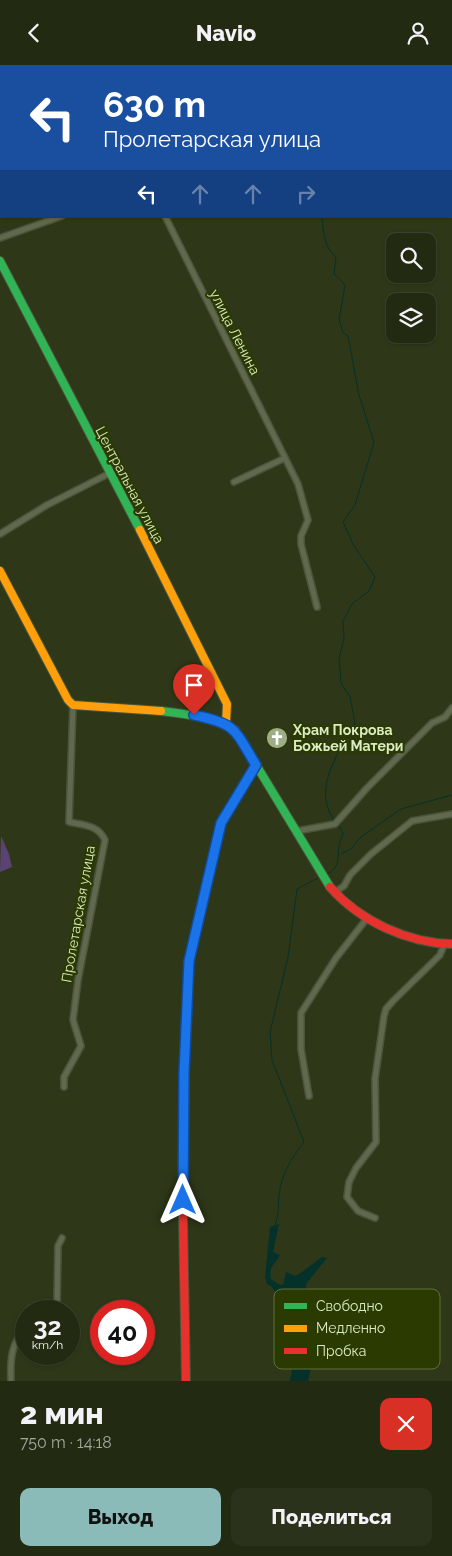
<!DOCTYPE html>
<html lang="ru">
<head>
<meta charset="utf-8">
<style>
	body { margin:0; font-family:Raleway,sans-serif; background:#2a321b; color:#f1f3f6; height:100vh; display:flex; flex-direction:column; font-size:19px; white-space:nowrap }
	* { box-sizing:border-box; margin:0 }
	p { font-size:16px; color:#a2a79f }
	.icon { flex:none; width:28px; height:28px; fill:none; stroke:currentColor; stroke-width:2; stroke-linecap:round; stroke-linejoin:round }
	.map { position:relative; height:1316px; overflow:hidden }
	.side { display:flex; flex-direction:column; background:#222a12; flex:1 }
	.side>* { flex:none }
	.guide { position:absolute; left:0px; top:0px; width:452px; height:152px; box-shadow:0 1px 4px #0004,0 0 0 1px #3f4632; background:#1a4fa0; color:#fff; overflow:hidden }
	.tools { position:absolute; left:386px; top:168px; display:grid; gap:10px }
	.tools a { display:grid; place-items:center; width:50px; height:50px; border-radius:10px; background:#222a12; box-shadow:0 1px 4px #0004,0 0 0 1px #3f4632; font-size:25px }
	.speed { position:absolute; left:15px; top:1235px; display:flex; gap:10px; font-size:25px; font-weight:700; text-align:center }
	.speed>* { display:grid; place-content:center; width:65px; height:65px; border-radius:50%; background:#222a12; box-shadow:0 1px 4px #0004,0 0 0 1px #3f4632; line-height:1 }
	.speed small { font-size:12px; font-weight:400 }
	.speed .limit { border:8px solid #d22; background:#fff; color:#111 }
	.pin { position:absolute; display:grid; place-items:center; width:42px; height:42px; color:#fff; margin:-51px -21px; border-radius:50% 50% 50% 0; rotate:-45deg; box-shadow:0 0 5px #0007 }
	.pin .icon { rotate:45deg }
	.me { position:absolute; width:55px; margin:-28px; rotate:0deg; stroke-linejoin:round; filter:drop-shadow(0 0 4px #0008) }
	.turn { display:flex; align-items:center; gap:18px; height:105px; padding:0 20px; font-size:22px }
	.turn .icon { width:65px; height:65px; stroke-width:2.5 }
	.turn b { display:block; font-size:35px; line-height:42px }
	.lanes { display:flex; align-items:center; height:48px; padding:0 20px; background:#0003; justify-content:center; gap:25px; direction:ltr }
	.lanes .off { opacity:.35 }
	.round { display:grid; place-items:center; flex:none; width:52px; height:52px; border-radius:10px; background:#2a321b }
	.summary { display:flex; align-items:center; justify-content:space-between; height:85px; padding:0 20px }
	h1 { font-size:30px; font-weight:800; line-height:38px }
	.action { display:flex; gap:10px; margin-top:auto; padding:10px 20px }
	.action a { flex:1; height:58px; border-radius:10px; background:#8bbbb9; color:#111; font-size:20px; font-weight:800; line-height:58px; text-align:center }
	.action a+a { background:#2a321b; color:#f1f3f6 }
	header { display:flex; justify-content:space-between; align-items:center; height:65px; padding:0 20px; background:#222a12; font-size:22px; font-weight:800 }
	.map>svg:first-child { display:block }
</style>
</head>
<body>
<header><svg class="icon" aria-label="back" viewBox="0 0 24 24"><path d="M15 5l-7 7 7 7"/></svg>Navio<svg class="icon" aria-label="person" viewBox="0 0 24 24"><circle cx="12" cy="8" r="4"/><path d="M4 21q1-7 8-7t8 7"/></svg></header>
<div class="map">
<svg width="452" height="1316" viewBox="0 0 452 1316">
	<rect width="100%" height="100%" fill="#2e3818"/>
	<path fill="#5a4372" d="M1 771 9 789 12 802 0 807Z"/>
	<path fill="#04312a" d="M279 1159 273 1187 280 1190C276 1199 268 1201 271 1214L278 1219 283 1220 286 1207 295 1211 299 1209 322 1192 327 1193 306 1219C306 1231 312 1241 313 1254L308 1257 312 1265V1275L322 1282 332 1280 337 1283 340 1298 338 1299 326 1288 320 1287 312 1296 308 1316H290L292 1305 290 1296 294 1266 286 1252 289 1245 272 1222 267 1219 265 1213 270 1162Z"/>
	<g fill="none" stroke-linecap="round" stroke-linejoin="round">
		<g stroke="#04312a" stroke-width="1">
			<path d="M355 1V0"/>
			<path d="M322 151C323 166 324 183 336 192L334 209 342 216 345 221 339 254 343 268 348 271 359 330 374 377 355 440 343 457 353 479 375 512 369 526 352 539 343 556 344 574 339 593 341 618 350 632 355 658C340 686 311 723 334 755"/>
			<path d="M341 789 351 784 361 772 401 744 452 730"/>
			<path d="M326 809C341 803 337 794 339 781 340 776 342 773 343 768L339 761"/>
			<path d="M275 1160C279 1150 278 1141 279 1130 282 1108 291 1094 304 1077L272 995 270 967 288 892 297 824 318 813"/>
		</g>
		<g stroke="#4b543b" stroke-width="8">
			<g id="street">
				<path d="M165 151 298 419 308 455 301 471V479L317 542"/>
				<path d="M0 173 62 151"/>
				<path d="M234 417 285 393"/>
				<path d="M0 469 47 440 110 408"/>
				<path d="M297 766 335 759 367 723 432 658 445 652 452 643"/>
				<path d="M335 827 344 821 350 810 371 789 412 756 452 749"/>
				<path d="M64 1022V1012L81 981 73 955 78 915 105 775C98 760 84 760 69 757L73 640"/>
				<path d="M309 1031 301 984V948L336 893 368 852"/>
				<path d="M375 1153 358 1146 347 1132 349 1117 356 1103 376 1077 375 1014 384 951 386 944 393 936 440 890 444 880"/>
				<path d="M54 1246 57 1239 58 1181 62 1173"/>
				<path d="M11 1316C10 1294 11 1279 26 1262"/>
			</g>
		</g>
		<g stroke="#4b543b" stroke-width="10">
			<g id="fast">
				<path d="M0 196 140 465"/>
				<path d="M161 646C187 649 212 652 235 665L330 822"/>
				<path d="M185 982 189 897 221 758 256 700"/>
			</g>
		</g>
		<g stroke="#4b543b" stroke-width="10">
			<g id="slow">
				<path d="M140 465 227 639 226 658"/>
				<path d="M0 506 68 635 73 640 161 646"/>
			</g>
		</g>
		<g stroke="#4b543b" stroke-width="10">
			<g id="jam">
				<path d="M330 822C360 856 407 878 452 879"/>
				<path d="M185 982 183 1153 186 1316"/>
			</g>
		</g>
		<use href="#street" stroke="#60684d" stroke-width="5"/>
		<use href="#fast" stroke="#30b455" stroke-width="8"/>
		<use href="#slow" stroke="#ff9f0a" stroke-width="8"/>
		<use href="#jam" stroke="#e5322d" stroke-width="8"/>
	</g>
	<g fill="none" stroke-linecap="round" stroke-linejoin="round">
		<g stroke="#114b97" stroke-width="12">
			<path id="route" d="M183 1135 184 1008 189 896 221 758 256 700C234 664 237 659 194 650"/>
		</g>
		<use href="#route" stroke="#1a73e8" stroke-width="9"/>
	</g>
	<defs>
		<g id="church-disc" transform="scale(1.125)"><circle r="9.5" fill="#9fac88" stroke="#2a3a00"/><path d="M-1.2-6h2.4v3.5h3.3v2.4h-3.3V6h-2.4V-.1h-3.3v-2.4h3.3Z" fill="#fff"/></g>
	</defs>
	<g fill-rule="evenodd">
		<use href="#church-disc" x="277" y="673"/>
	</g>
	<g text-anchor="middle" stroke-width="4.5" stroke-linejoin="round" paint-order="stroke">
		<g font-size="14" fill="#dcebc5" stroke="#2a3a00">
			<text transform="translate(235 267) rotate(63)" y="5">улица Ленина</text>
			<text transform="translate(130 420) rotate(62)" y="5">Центральная улица</text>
			<text transform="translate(78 849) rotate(-80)" y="5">Пролетарская улица</text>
		</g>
		<g font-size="14" font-weight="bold" fill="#dcebc5" stroke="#2a3a00" text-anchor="start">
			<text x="293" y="670">Храм Покрова<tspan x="293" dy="16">Божьей Матери</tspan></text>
		</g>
	</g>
	<rect x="274" y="1224" width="166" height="80" rx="8" fill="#2a3a00" stroke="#5f6f3b" stroke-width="1"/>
	<rect x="284" y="1238" width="23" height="6" fill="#30b455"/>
	<rect x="284" y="1260" width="23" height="7" fill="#ff9f0a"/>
	<rect x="284" y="1283" width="23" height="6" fill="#e5322d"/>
	<g font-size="14" fill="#dcebc5">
		<text x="316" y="1246">Свободно</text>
		<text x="316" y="1268">Медленно</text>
		<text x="316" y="1291">Пробка</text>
	</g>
</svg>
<div class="tools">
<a><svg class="icon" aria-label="search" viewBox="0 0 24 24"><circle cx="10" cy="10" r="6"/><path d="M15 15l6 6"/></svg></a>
<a><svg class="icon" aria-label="layers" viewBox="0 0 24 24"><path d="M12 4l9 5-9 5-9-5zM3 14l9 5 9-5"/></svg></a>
</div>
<div class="speed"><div>32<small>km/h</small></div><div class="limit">40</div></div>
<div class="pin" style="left:194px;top:650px;background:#d93025"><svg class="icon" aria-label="arrive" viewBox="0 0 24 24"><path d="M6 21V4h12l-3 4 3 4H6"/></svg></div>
<svg class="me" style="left:183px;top:1135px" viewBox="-20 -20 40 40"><path d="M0-17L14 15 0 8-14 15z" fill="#1a73e8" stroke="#fff" stroke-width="4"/></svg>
<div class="guide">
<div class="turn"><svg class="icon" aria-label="left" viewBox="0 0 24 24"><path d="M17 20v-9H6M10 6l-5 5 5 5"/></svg><div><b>630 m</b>Пролетарская улица</div></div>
<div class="lanes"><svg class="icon" aria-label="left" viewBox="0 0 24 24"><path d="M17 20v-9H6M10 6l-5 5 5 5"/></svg><svg class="icon off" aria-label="ahead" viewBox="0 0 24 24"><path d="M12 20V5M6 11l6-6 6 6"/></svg><svg class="icon off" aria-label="ahead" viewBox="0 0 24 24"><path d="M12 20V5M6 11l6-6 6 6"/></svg><svg class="icon off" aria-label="right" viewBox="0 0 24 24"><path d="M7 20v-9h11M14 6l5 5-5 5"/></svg></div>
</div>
</div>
<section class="side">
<div class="summary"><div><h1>2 мин</h1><p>750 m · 14:18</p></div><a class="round" style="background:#d93025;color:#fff"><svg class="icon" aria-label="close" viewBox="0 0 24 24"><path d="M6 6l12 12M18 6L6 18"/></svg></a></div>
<div class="action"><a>Выход</a><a>Поделиться</a></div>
</section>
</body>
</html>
